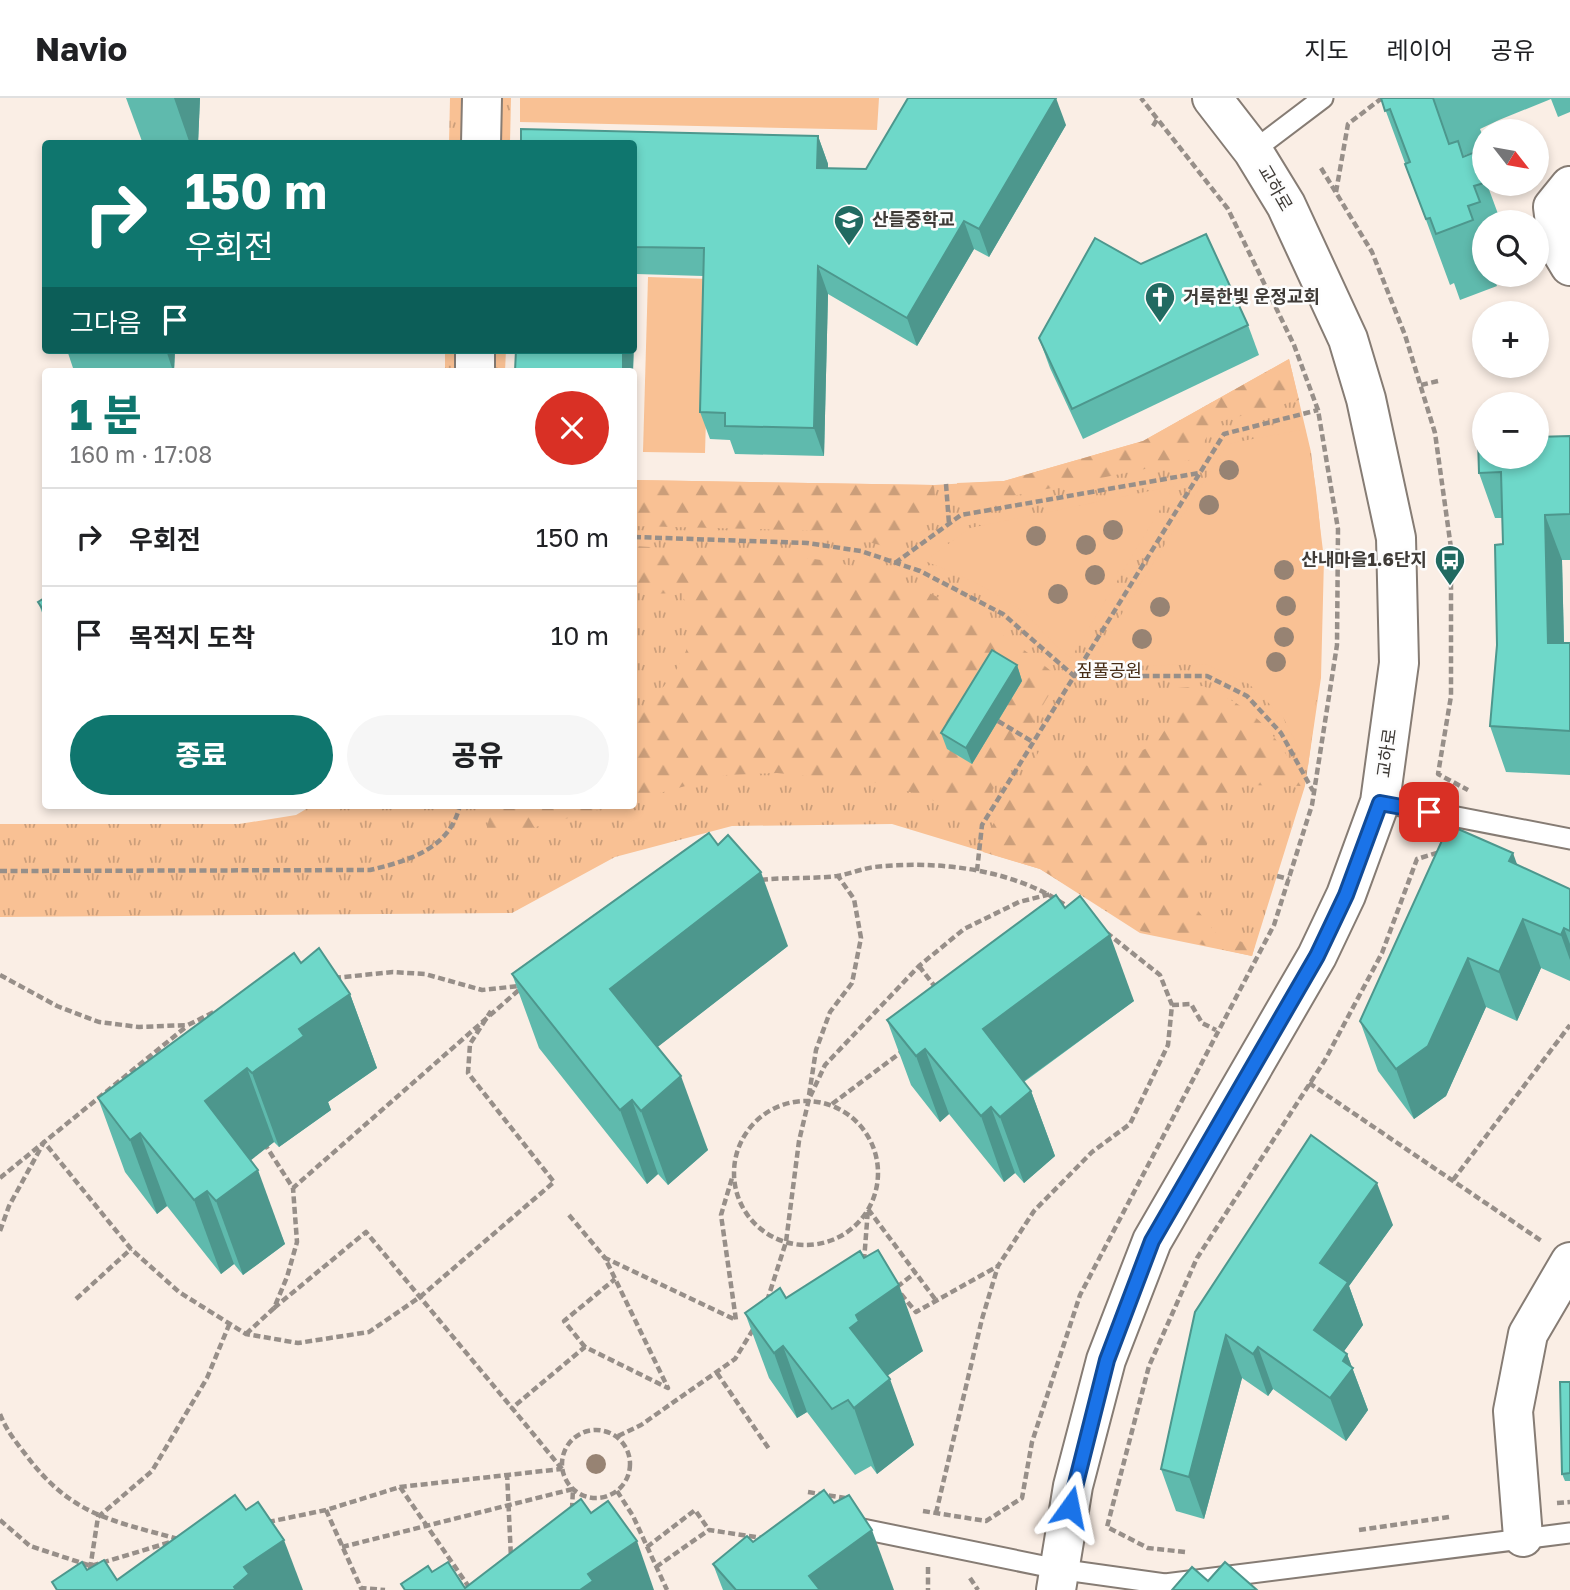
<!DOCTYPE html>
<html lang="ko">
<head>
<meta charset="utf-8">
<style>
	body { margin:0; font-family:"Golos Text","Noto Sans KR",sans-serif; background:#f6f6f6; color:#202124; height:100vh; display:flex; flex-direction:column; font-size:26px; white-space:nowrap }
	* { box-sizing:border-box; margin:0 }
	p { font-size:23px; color:#757577 }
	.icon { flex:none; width:38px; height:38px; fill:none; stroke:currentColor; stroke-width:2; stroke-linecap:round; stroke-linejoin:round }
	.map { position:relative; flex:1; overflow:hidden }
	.sheet { position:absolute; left:42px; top:270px; width:595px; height:441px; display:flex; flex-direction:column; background:#fff; border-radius:7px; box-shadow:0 4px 10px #0003 }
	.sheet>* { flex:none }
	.hud { position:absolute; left:42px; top:42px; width:595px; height:214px; border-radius:7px; box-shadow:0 4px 10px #0003; background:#0f766e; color:#fff; overflow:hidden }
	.needle { width:46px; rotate:121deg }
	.fabs { position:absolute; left:1472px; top:21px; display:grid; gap:14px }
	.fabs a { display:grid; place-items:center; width:77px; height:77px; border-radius:50%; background:#fff; box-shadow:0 4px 10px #0003; font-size:35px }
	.pin { position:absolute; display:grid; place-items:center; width:60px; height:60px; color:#fff; margin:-30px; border-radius:14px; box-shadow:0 4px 10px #0006 }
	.me { position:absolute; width:77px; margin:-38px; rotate:12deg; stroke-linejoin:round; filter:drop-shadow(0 0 5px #0008) }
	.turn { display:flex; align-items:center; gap:24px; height:147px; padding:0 28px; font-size:32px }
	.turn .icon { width:91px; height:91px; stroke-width:2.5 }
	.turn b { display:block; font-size:49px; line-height:60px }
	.then { display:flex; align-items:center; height:66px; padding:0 28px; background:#0003; gap:14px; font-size:26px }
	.round { display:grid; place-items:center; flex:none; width:74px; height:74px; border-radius:37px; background:#f6f6f6 }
	.head { display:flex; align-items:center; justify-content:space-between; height:119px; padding:0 28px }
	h1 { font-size:42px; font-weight:800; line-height:52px; color:#0f766e }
	.primary-button { display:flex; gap:14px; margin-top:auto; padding:14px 28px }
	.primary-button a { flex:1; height:80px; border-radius:42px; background:#0f766e; color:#fff; font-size:28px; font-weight:800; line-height:80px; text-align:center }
	.primary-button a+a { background:#f6f6f6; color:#202124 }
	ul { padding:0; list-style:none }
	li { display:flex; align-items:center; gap:21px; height:98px; padding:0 28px; border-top:2px solid #e0e0e0 }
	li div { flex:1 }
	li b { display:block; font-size:26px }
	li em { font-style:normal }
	header { display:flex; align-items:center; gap:42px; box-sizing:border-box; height:98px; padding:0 35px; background:#fff; border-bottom:2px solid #e0e0e0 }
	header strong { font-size:33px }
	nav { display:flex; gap:38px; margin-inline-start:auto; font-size:24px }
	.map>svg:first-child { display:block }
</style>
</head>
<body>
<header>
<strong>Navio</strong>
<nav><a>지도</a><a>레이어</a><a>공유</a></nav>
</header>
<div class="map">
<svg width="1570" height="1492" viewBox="0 0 1570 1492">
	<defs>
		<pattern id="grass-tufts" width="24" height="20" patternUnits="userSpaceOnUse" patternTransform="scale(1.75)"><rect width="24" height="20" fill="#f9c194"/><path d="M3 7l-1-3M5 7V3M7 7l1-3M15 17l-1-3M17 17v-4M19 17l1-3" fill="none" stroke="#cb9e7a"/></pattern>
		<pattern id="forest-firs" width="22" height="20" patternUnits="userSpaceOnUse" patternTransform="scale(1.75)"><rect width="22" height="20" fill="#f9c194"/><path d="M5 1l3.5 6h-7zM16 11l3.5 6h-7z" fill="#cb9e7a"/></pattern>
	</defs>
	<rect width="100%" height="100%" fill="#faeee5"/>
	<g fill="url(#grass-tufts)">
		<path d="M450 0H511L510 45 449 46Z"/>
		<path d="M445 252H506L505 273H445Z"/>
		<path d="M1289 261 1311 354 1324 461 1321 580 1305 688 1252 858 1140 835 1040 771 892 726 732 728 615 759 512 815 0 819V726H239L296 717 313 707H634V382L934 387 1004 383 1143 343Z"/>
	</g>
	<g fill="url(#forest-firs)">
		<path d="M1289 261 1299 302 1215 325 1194 361 959 409 957 385 1004 383 1143 343Z"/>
		<path d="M634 382 934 387 936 411 887 449 827 433 634 428Z"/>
		<path d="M634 448C693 452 754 453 814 461 906 473 989 520 1059 580L973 725 927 699 879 685 777 675 726 677 634 702V615C661 598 696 555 691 520 690 512 684 503 682 495L641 496 634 491Z"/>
		<path d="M1203 588C1263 615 1273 634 1305 688L1244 687 1224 698 1188 800 1218 838 1255 847 1252 858 1141 833 1040 771 983 754 988 734 1040 652 1068 666 1105 669 1156 646 1176 614 1178 590Z"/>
		<path d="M492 707H616L484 743Z"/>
	</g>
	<g fill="#f9c194">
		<path d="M520 0H879L877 32 520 24Z"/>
		<path d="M648 179 710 181 705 355 643 354Z"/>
		<path d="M1305 331C1331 443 1324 555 1308 668L1283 619 1249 586 1205 566 1089 569 1227 346Z"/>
		<path d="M1174 388 1071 560C1051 547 1038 525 1019 511 990 490 958 476 925 463L970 430Z"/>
	</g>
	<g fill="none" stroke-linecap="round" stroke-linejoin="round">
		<g stroke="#867c74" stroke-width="23">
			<g id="lane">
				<path d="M1253 53 1323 0"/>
				<path d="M1380 704 1570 741"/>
				<path d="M848 1428 1058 1471 1165 1486 1570 1435"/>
			</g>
		</g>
		<g stroke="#867c74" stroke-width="42">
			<g id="street">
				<path d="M481 46 482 0"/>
				<path d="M1570 88 1553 109 1558 148 1570 168"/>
				<path d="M475 273V252"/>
				<path d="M1523 1439 1513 1313 1528 1236 1570 1164"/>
				<path d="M1056 1492 1073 1388 1106 1262 1152 1143 1317 858 1346 797 1380 704 1399 565 1396 440 1366 301 1348 241 1286 107 1253 53 1212 0"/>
			</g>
		</g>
		<g stroke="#978f89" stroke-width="4.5" stroke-dasharray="7 3.5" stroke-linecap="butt">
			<path d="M1153 28 1158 20"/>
			<path d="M1321 70 1372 154 1405 237 1435 335 1451 450V598L1438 676 1468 692"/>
			<path d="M1336 94 1348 26 1382 0"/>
			<path d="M1421 287 1438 283"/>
			<path d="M946 386 949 426"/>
			<path d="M634 439 807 445 861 453 920 473 1003 516 1074 578H1207L1247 598 1281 635 1313 693"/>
			<path d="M895 465 961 417 1199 375"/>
			<path d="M998 623 1033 644"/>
			<path d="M0 773 370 772C408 763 450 751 460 707"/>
			<path d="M977 773 982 727 1224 336 1318 312"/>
			<path d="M1277 778 1289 781"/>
			<path d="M761 782C786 779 812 781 837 778 849 776 861 771 874 769 939 762 1017 771 1071 811"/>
			<path d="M919 868 936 890"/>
			<path d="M0 877 57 908 99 924 139 929 188 927 216 913"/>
			<path d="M334 880 393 874 425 876 482 892 519 888"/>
			<path d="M1172 907 1191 906 1202 925 1216 932"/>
			<path d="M1309 985 1543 1144"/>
			<path d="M809 997 816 952 830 914 852 885 861 840 854 801 838 778"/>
			<circle cx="806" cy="1075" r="72"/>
			<path d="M832 1006 904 952"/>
			<path d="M264 1045 293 1090 520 891"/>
			<path d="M0 1080 187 928"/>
			<path d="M1453 1082 1570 927"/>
			<path d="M569 1117 605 1160"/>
			<path d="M0 1133 9 1108 44 1044 131 1151 179 1194 246 1236 298 1245 369 1234 420 1199 554 1084 468 975 470 946 491 913"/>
			<path d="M864 1163 868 1111 935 1201"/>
			<path d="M897 1189 916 1174"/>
			<path d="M901 1196 916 1214 998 1168"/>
			<path d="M76 1201 131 1151"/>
			<path d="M767 1203 786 1144 799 1043 809 1001 825 967 919 868 964 831 1019 804 1051 796"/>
			<path d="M274 1210 366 1134 512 1310"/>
			<path d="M246 1236 274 1210 287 1179 297 1144 293 1090"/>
			<path d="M585 1249 564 1223 615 1181"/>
			<path d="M717 1275 769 1351"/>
			<path d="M0 1316C6 1332 16 1344 26 1357 71 1417 110 1422 178 1441"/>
			<circle cx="596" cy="1366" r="34"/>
			<path d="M618 1338 641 1327 735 1261 754 1230"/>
			<path d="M562 1371 512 1310 585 1249 668 1290 605 1160 736 1222 721 1117 732 1080"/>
			<path d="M507 1375 511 1460"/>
			<path d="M400 1389 471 1492"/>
			<path d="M617 1393 633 1418 667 1492"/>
			<path d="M808 1394 845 1400"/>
			<path d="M1557 1405 1570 1404"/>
			<path d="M326 1412 361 1490 385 1492"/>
			<path d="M923 1413 986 1423 1022 1400 1032 1344 1080 1197 1274 827 1312 707 1337 547 1338 431 1318 312 1294 247 1228 111 1141 0"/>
			<path d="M936 1415 982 1221 998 1168 1034 1113 1092 1054 1130 1026 1168 947 1172 907 1160 877 1107 835"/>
			<path d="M0 1422 30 1448 91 1468 174 1443"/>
			<path d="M268 1424 326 1412 400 1389 561 1371"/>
			<path d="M1359 1432 1449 1419"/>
			<path d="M342 1449 573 1391 572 1411"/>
			<path d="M647 1449 695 1412 709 1432"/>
			<path d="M1185 1454 1148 1450 1107 1429 1149 1268 1197 1160 1325 962 1382 855 1417 761 1440 754"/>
			<path d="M656 1469 709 1432 762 1440"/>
			<path d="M928 1469V1492"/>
			<path d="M90 1471 98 1419 152 1373 207 1280 229 1227"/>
			<path d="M970 1480 978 1492"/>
		</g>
		<use href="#lane" stroke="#fff" stroke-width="19"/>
		<use href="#street" stroke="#fff" stroke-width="38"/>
	</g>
	<g fill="#978373">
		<circle cx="1229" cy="372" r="10"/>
		<circle cx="1209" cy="407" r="10"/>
		<circle cx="1113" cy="432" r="10"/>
		<circle cx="1036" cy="438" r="10"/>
		<circle cx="1086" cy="447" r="10"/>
		<circle cx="1284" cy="472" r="10"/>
		<circle cx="1095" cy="477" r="10"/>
		<circle cx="1058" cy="496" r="10"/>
		<circle cx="1286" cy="508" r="10"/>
		<circle cx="1160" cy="509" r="10"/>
		<circle cx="1284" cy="539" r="10"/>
		<circle cx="1142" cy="541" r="10"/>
		<circle cx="1276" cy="564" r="10"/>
		<circle cx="596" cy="1366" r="10"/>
	</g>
	<g fill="#5fbaad">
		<path d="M126 0H200L198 46H143Z"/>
		<path d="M1381 0H1570V14L1558 19 1551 1 1499 22 1480 31 1484 41V50L1463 58 1484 78V86H1487L1501 124H1484V177H1493L1497 188 1460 202 1454 185 1450 187Z"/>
		<path d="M1066 27 989 159 974 151 917 248 828 196 824 358 735 356 730 342 710 341 700 314 703 178 636 176 633 273H515L634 252V46L818 38 828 66V70L866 71Z"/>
		<path d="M1248 227 1259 257 1083 341 1050 270 1039 240Z"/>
		<path d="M67 252H175L174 273 73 270Z"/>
		<path d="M1570 338V462H1562L1564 545H1570V677L1506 674 1490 628 1497 547 1503 446 1502 420H1495L1479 375Z"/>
		<path d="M46 499V525L38 504Z"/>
		<path d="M1017 567 1022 583 972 666 947 651 941 635Z"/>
		<path d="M1517 767 1570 791V883L1541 870 1517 923 1486 909 1446 998 1414 1021 1378 973 1360 923Z"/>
		<path d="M1065 810 1134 903 1024 984 1031 993 1055 1058 1024 1085 1015 1075 1004 1084 949 1016 940 1024 911 987 887 922Z"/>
		<path d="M788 848 657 949 708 1052 668 1087 658 1076 647 1086 539 950 512 876Z"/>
		<path d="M301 865 350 896 377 970 328 1004 331 1012 279 1049 274 1044 250 1062 285 1146 243 1177 234 1166 221 1176 167 1108 157 1116 125 1074 98 1000Z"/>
		<path d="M1393 1127 1349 1188 1363 1227 1344 1253 1347 1256 1368 1312 1346 1343 1273 1291 1268 1298 1242 1280 1204 1421 1176 1413 1161 1371 1195 1214Z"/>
		<path d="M786 1200 923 1253 887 1278 914 1347 877 1376 871 1368 855 1377 807 1314 797 1320 769 1280 745 1215Z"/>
		<path d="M1570 1284V1383H1565L1562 1376Z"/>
		<path d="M713 1466 894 1492H723Z"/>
	</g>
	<g fill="#4d978d">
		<path d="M174 0H200L198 46H190Z"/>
		<path d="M1056 0 1066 27 989 159 979 131Z"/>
		<path d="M818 38 828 66 827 98 817 70Z"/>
		<path d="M964 123 974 151 917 248 907 220Z"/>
		<path d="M818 168 828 196 824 358 814 330Z"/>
		<path d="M634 170 636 176 633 273H623V252H634Z"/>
		<path d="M166 252H175L174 273H173Z"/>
		<path d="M1545 417 1562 462 1565 591 1548 545Z"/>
		<path d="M1017 567 1022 583 972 666 966 650Z"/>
		<path d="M1513 755 1531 805 1509 763Z"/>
		<path d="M761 774 788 848 637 965 610 891Z"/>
		<path d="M1523 821 1541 870 1517 923 1499 874Z"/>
		<path d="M1564 830 1570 846V862L1561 837Z"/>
		<path d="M1110 837 1134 903 1006 996 983 931Z"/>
		<path d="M1468 860 1486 909 1446 998 1414 1021 1396 971Z"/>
		<path d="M350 896 377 970 328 1004 331 1012 279 1049 252 975 299 931Z"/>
		<path d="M925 951 949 1016 940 1024 916 958Z"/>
		<path d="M247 970 274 1044 232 1077 205 1003Z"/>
		<path d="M681 978 708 1052 668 1087 641 1013Z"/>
		<path d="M1031 993 1055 1058 1024 1085 1000 1019Z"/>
		<path d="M632 1002 658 1076 647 1086 620 1012Z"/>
		<path d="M991 1009 1015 1075 1004 1084 981 1018Z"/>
		<path d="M140 1035 167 1108 157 1116 130 1042Z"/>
		<path d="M258 1072 285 1146 243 1177 216 1103Z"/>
		<path d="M1377 1085 1393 1127 1349 1188 1363 1227 1329 1274 1314 1232 1320 1165Z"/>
		<path d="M207 1093 234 1166 221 1176 194 1102Z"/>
		<path d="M899 1187 923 1253 881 1282 890 1281 914 1347 877 1376 854 1310 850 1230 856 1217Z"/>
		<path d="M1226 1237 1242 1280 1204 1421 1189 1379Z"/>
		<path d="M783 1248 807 1314 797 1320 774 1255Z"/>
		<path d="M1258 1249 1273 1291 1268 1298 1253 1256Z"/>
		<path d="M1347 1256 1368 1312 1346 1343 1330 1300 1343 1263Z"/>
		<path d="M872 1432 894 1492H814L809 1478Z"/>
		<path d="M284 1442 303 1492H235L234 1489 244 1469Z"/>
		<path d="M637 1443 654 1492H580L588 1476Z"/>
	</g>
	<g fill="#6ed8c9" stroke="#4d978d" stroke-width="2">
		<path d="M908 0H1056L979 131 964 123 907 220 818 168 814 330 725 328V315L700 314 704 150 634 149V46H521V31L818 38 817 70 866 71Z"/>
		<path d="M1381 0H1433L1449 46 1458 43 1463 59 1475 54 1484 78V85L1474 88 1480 104 1468 108 1473 122 1436 136 1430 120 1426 121 1405 66 1410 64 1390 11 1385 13Z"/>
		<path d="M1206 136 1248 227 1072 311 1039 240 1095 140 1141 166Z"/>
		<path d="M516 252H623V273H515Z"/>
		<path d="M1570 338V416L1545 417 1548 545H1570V633L1490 628 1497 547 1495 447 1503 446 1501 374 1479 375 1478 341H1484V359H1536V339Z"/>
		<path d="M46 499V516L38 504Z"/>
		<path d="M992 552 1017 567 966 650 941 635Z"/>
		<path d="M1449 727 1513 755 1509 763 1570 791V833L1564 830 1561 837 1523 821 1499 874 1468 860 1428 948 1396 971 1360 923Z"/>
		<path d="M709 735 718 747 728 737 761 774 610 891 681 978 641 1013 632 1002 620 1012 512 876Z"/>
		<path d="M1056 797 1065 810 1080 798 1110 837 983 931 1031 993 1000 1019 991 1009 981 1018 925 951 916 958 887 922Z"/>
		<path d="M319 850 350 896 299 931 304 938 252 975 247 970 205 1003 258 1072 216 1103 207 1093 194 1102 140 1035 130 1042 98 1000 294 855 301 865Z"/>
		<path d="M1311 1037 1377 1085 1320 1165 1348 1184 1314 1232 1347 1256 1343 1263 1353 1270 1330 1300 1258 1249 1253 1256 1226 1237 1189 1379 1161 1371 1195 1214Z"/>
		<path d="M878 1152 899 1187 856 1217 859 1223 850 1230 890 1281 854 1310 848 1302 832 1311 783 1248 774 1255 745 1215 780 1190 786 1200 860 1153 864 1160Z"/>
		<path d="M1560 1284H1570V1375L1562 1376Z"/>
		<path d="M824 1392 834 1405 849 1397 872 1432 809 1478 820 1492H736L713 1466 747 1438 753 1444Z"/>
		<path d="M235 1397 246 1412 258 1404 284 1442 244 1469 249 1476 234 1489 236 1492H57L52 1484 82 1464 87 1472 104 1462 117 1482Z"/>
		<path d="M581 1401 591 1415 608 1403 637 1443 588 1476 593 1483 580 1492H405L401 1486 428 1468 432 1474 448 1464 465 1490Z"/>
		<path d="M1225 1464 1257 1492H1172L1192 1469 1208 1483Z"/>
	</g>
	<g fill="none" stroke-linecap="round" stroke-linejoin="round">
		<g stroke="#114b97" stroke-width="18">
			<path id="route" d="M1070 1409 1107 1262 1152 1143 1317 858 1346 797 1380 705 1429 714"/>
		</g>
		<use href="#route" stroke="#1a73e8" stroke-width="12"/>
	</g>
	<defs>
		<g id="school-pin" transform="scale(1.575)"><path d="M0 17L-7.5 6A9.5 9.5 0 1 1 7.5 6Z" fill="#216a61" stroke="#fdfdfd"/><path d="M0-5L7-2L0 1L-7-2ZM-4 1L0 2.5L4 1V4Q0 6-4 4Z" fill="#fff"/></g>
		<g id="church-pin" transform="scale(1.575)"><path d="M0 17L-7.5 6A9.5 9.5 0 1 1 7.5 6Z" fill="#216a61" stroke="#fdfdfd"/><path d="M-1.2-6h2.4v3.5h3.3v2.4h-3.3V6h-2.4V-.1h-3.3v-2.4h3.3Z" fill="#fff"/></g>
		<g id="bus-pin" transform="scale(1.575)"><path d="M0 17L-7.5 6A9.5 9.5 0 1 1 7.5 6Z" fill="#216a61" stroke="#fdfdfd"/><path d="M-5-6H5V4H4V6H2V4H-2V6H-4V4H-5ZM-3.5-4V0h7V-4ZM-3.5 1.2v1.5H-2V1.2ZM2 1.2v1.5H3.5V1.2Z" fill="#fff"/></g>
	</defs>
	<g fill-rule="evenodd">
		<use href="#school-pin" x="849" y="122"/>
		<use href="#church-pin" x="1160" y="199"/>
		<use href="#bus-pin" x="1450" y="462"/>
	</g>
	<g text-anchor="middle" stroke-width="5" stroke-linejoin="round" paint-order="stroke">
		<g font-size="18" fill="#3f3b37" stroke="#fdfdfd">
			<text transform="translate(1275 90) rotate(60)" y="6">교하로</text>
			<text transform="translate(1387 655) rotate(-82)" y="6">교하로</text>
		</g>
		<g font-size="18" font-weight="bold" fill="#3f3b37" stroke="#fdfdfd" text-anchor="start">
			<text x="872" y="128">산들중학교</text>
			<text x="1183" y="205">거룩한빛 운정교회</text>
			<text x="1427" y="468" text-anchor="end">산내마을1.6단지</text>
		</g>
		<g font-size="18" fill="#462c15" stroke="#fdfdfd">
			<text x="1109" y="579">짚풀공원</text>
		</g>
	</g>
</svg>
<div class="fabs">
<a><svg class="needle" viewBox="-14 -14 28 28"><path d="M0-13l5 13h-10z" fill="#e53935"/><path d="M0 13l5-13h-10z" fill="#757577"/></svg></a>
<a><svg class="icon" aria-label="search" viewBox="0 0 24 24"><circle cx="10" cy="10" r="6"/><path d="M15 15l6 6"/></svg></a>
<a>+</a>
<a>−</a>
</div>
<div class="pin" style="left:1429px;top:714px;background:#d93025"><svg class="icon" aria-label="arrive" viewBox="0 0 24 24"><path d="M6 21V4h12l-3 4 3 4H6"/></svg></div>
<svg class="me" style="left:1070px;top:1409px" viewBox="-20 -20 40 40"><path d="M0-17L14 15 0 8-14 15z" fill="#1a73e8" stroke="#fff" stroke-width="4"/></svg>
<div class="hud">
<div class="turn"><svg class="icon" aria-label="right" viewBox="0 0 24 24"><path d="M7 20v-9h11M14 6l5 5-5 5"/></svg><div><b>150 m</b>우회전</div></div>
<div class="then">그다음<svg class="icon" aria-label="arrive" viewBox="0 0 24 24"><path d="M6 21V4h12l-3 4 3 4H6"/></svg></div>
</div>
<section class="sheet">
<div class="head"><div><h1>1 분</h1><p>160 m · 17:08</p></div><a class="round" style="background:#d93025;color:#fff"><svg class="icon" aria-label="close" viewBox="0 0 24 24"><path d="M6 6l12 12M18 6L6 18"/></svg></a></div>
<ul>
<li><svg class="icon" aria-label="right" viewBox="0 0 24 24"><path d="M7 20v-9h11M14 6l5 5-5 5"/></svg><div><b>우회전</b></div><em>150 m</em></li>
<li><svg class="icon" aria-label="arrive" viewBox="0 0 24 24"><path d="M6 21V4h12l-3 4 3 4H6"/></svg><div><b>목적지 도착</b></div><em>10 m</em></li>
</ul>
<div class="primary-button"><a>종료</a><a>공유</a></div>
</section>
</div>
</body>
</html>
